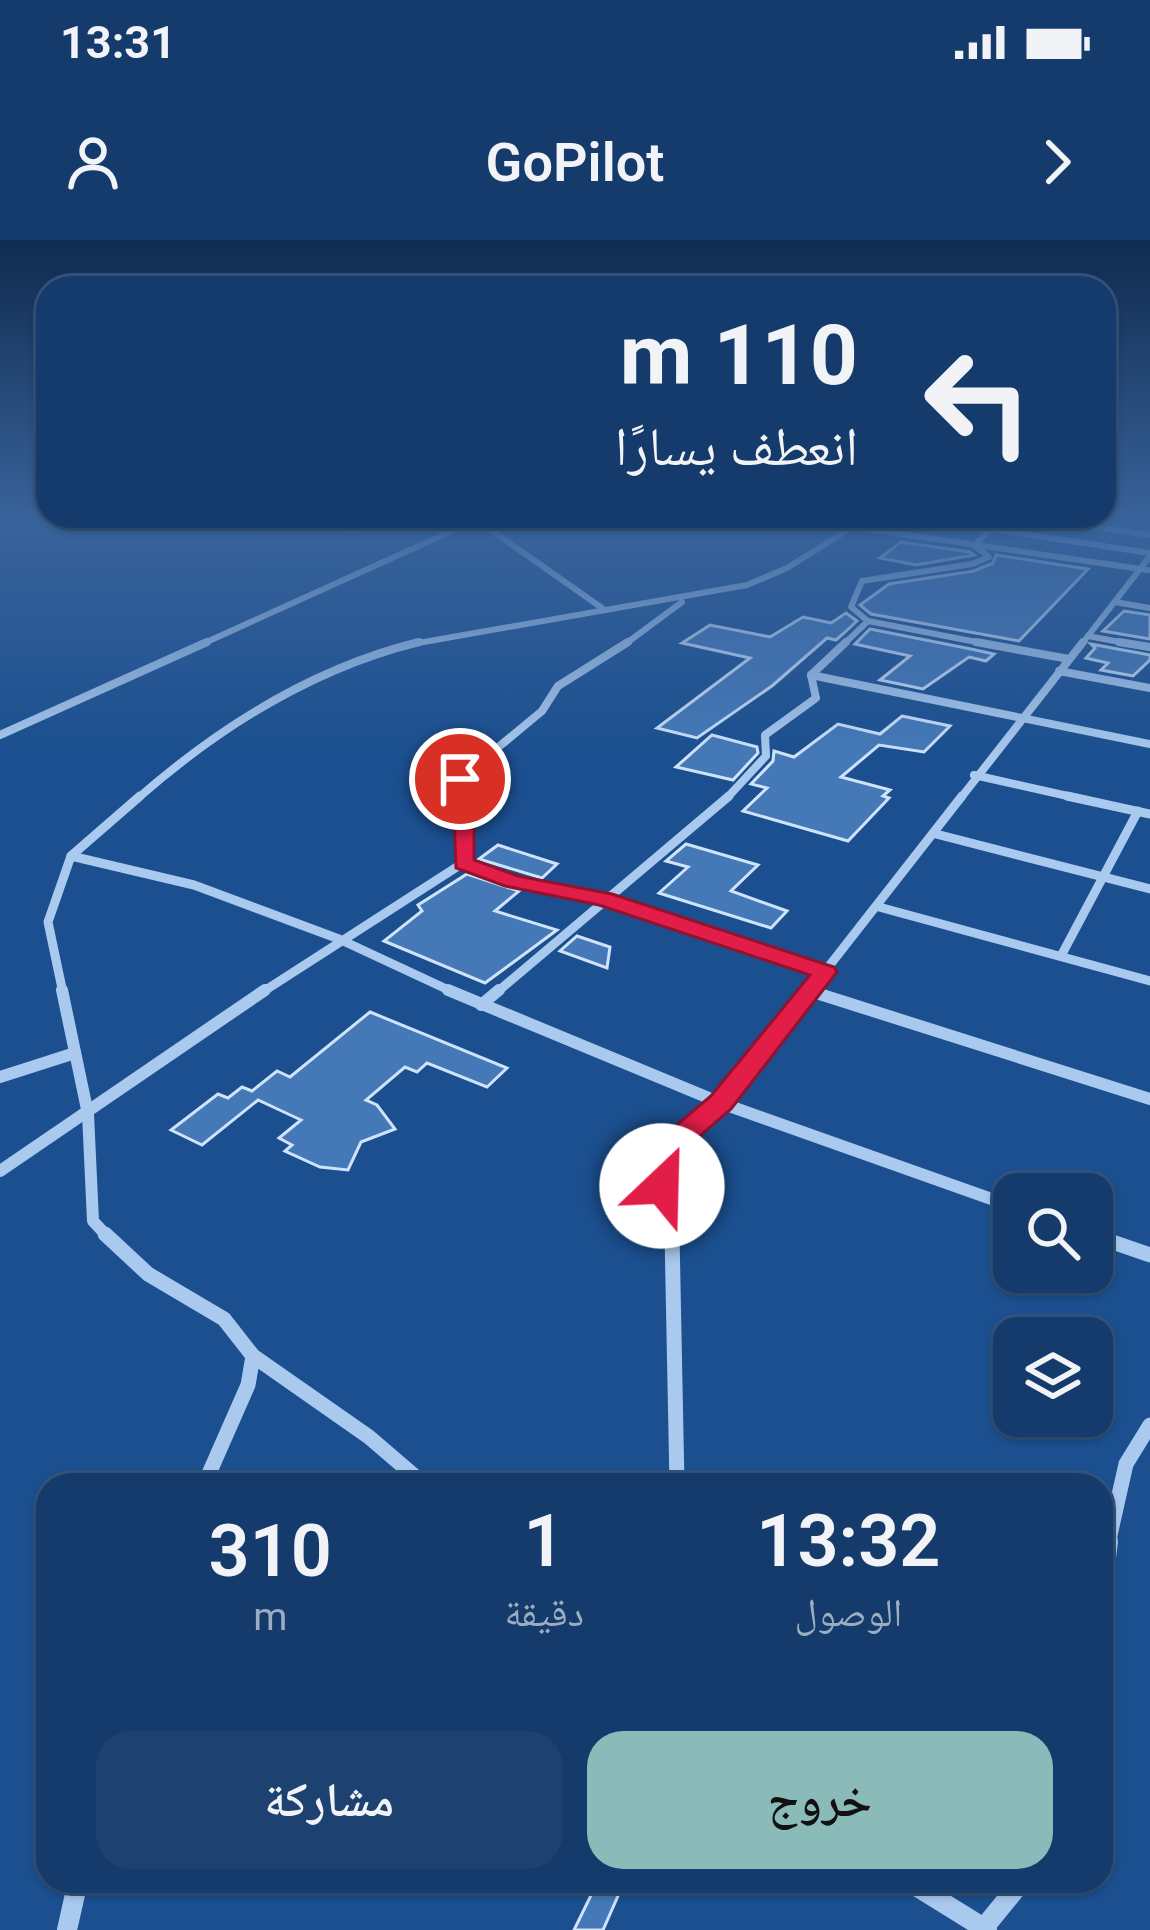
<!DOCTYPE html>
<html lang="ar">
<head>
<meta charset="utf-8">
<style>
	body { margin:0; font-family:Roboto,"Noto Naskh Arabic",sans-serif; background:#1d4271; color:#f1f3f6; direction:rtl; height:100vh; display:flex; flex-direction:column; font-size:45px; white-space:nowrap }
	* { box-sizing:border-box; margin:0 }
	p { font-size:39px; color:#9dadc1 }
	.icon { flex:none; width:66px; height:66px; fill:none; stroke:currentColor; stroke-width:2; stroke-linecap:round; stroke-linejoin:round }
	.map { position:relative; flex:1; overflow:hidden; direction:ltr }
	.sheet { position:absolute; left:36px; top:1233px; width:1077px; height:420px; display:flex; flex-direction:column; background:#143b6b; border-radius:36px; box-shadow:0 3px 9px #0004,0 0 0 3px #33557e; direction:rtl }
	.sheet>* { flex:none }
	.banner { position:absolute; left:36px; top:36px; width:1080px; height:252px; border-radius:36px; box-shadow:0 3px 9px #0004,0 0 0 3px #33557e; direction:rtl; background:#143b6b; color:#f1f3f6; overflow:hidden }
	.controls { position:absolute; left:993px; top:933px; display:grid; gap:24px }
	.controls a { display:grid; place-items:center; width:120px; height:120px; border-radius:24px; background:#143b6b; box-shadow:0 3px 9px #0004,0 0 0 3px #33557e; font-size:60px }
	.pin { position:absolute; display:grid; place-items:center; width:102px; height:102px; color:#fff; margin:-51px; border:6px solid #fff; border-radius:50%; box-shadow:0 3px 12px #0007 }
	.me { position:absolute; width:132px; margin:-66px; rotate:24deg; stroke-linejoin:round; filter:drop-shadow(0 0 9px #0008) }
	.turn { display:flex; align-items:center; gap:42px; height:252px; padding:0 60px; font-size:54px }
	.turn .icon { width:156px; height:156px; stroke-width:2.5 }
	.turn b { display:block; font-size:84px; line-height:102px }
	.eta { display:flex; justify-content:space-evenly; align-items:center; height:204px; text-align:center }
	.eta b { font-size:72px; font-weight:600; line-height:84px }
	.primary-button { display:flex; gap:24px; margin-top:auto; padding:24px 60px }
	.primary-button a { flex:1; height:138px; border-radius:36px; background:#8bbbb9; color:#111; font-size:48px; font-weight:600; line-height:138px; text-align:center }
	.primary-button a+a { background:#1d4271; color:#f1f3f6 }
	.status { display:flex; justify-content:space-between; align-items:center; height:84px; padding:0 60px; background:#143b6b; direction:ltr }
	.status svg { height:33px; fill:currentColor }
	header { display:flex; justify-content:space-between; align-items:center; height:156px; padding:0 60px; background:#143b6b; font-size:54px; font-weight:600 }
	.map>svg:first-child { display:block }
</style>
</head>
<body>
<div class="status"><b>13:31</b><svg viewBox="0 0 49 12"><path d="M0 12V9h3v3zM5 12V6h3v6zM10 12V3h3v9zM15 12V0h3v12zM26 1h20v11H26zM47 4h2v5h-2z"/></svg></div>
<header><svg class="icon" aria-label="forward" viewBox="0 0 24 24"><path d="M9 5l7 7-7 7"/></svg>GoPilot<svg class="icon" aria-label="person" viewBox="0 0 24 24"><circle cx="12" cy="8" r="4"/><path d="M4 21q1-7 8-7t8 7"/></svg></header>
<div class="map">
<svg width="1150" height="1690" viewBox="0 0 1150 1690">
	<rect width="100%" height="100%" fill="#1b4f8f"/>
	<g fill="#4478b7" stroke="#cfe3fa" stroke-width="3">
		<path d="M901 302 970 312 974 315 916 325 880 318Z"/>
		<path d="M996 315 1088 329 1019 401 871 374 860 365 889 344 974 331 993 323Z"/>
		<path d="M1124 371 1150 375V399L1103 391Z"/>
		<path d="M846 373 857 381 843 394 836 400 827 398 772 446 697 498 657 488 750 418 682 403 710 385 770 397 803 377 831 383Z"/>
		<path d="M870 389 971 409 994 414 986 421 969 417 923 449 880 440 910 416 855 404Z"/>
		<path d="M1091 404 1150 415V420L1133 436 1101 430 1108 423 1086 418 1095 408Z"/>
		<path d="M902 476 950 486 924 512 879 505 841 537 890 550 883 556 889 558 848 601 743 571 767 548 751 544 773 521 774 511 794 517 838 484 880 494Z"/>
		<path d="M712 495 757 507 758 513 733 540 676 527Z"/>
		<path d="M686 604 758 625 731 651 787 671 771 688 659 653 688 627 666 621Z"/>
		<path d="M498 605 557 624 542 638 479 619Z"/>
		<path d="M467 634 519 651 495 671 557 690 485 743 384 701 422 671 418 665Z"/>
		<path d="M577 696 610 707 607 728 560 711Z"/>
		<path d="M370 772 507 828 487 847 427 823 417 832 405 827 366 860 377 865 395 889 361 902 348 930 320 927 285 911 292 905 279 898 301 880 258 860 202 905 171 890 218 854 228 858 242 847 252 851 277 831 290 837Z"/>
		<path d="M598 1641H609L621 1649 603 1690H574Z"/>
	</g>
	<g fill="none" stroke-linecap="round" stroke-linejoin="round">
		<g stroke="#a9c9ee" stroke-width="6">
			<path d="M84 281 353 289 523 281"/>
			<path d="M932 281 990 290"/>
			<path d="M1052 281 1150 295"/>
			<path d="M484 285 602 368"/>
			<path d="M854 287 1148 330"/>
			<path d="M991 289 1150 313"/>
			<path d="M1115 362 1150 368"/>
			<path d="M868 381 992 405"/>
			<path d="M1088 396 1136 405"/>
			<path d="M200 405 465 285"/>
			<path d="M407 405 747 345 787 328 862 281"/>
			<path d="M624 405 682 362"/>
			<path d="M843 405 868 381 851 367 862 341 972 324 989 317 974 305 1000 281"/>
			<path d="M1081 405 1150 316"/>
		</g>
		<g stroke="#a9c9ee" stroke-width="8">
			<path d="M976 402 1069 419"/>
			<path d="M1119 402 1150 407"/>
			<path d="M1059 431 1150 448"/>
			<path d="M811 435 1150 504"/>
			<path d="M0 495 207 402"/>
			<path d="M974 535 1081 559"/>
			<path d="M137 559C219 487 313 428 419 402"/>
			<path d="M467 559 460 539 542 471 558 446 628 402"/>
			<path d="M726 559 766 516 765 495 816 458 811 435 846 402"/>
			<path d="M960 559 1083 402"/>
		</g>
		<g stroke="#a9c9ee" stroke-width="9">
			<path d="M1067 556 1150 574"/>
			<path d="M936 594 1150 649"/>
			<path d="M71 616 194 645 339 699 455 753"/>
			<path d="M463 623 464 578 471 569 466 556"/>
			<path d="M879 667 1150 741"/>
			<path d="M1061 716 1138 571"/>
			<path d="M810 751 815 753"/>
			<path d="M63 753 48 682 71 616 140 556"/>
			<path d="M261 753 463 623 513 641 604 659 825 732"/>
			<path d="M496 753 729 556"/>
			<path d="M808 753 962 556"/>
		</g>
		<g stroke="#a9c9ee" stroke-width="12">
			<path d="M62 750 88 874 93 981 108 997"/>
			<path d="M448 750 721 863 1014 967"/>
			<path d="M810 751 1150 859"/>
			<path d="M481 765 499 750"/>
			<path d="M0 837 75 813"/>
			<path d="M0 931 265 750"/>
			<path d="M1092 995 1098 997"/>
			<path d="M672 997 663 941 670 913 721 863 810 750"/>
		</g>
		<g stroke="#a9c9ee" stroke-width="15">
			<path d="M105 994 148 1034 224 1079 253 1116 369 1197 425 1245"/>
			<path d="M672 994 677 1245"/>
			<path d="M1092 995 1150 1015"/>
			<path d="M204 1245 248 1145 253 1116"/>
			<path d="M1108 1304 1126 1224 1150 1185"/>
		</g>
		<g stroke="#a9c9ee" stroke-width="20">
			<path d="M1101 1361 1108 1301"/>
			<path d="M908 1641 987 1690"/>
			<path d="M67 1690 78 1641"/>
			<path d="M982 1690 1022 1641"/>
		</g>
	</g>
	<linearGradient id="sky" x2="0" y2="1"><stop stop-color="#0f2b4f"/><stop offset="0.54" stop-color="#39639b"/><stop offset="1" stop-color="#39639b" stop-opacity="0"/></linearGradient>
	<rect width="1150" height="517" fill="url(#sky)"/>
	<path fill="#e11d48" stroke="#92132f" stroke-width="3" d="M460 533 470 539 481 569 474 578V620L518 636 612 654 834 727 837 732 731 869 688 906 673 954H652L647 946 650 925 666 894 711 856 810 735 599 665 505 646 456 628 454 578 461 569 450 539Z"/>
</svg>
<div class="controls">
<a><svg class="icon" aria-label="search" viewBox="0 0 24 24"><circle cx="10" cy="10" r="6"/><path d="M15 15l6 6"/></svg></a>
<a><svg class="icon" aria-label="layers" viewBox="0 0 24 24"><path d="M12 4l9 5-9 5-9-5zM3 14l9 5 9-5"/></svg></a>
</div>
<div class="pin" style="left:460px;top:539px;background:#d93025"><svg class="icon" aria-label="arrive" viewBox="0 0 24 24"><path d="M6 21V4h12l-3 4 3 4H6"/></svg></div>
<svg class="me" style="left:662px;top:946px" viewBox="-20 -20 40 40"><circle r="19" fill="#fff"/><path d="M0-13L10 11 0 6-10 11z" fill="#e11d48"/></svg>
<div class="banner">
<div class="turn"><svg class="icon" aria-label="left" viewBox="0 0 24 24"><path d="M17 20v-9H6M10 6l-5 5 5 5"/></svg><div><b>110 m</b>انعطف يسارًا</div></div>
</div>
<section class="sheet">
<div class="eta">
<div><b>13:32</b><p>الوصول</p></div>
<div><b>1</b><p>دقيقة</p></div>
<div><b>310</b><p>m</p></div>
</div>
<div class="primary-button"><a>خروج</a><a>مشاركة</a></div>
</section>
</div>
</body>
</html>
